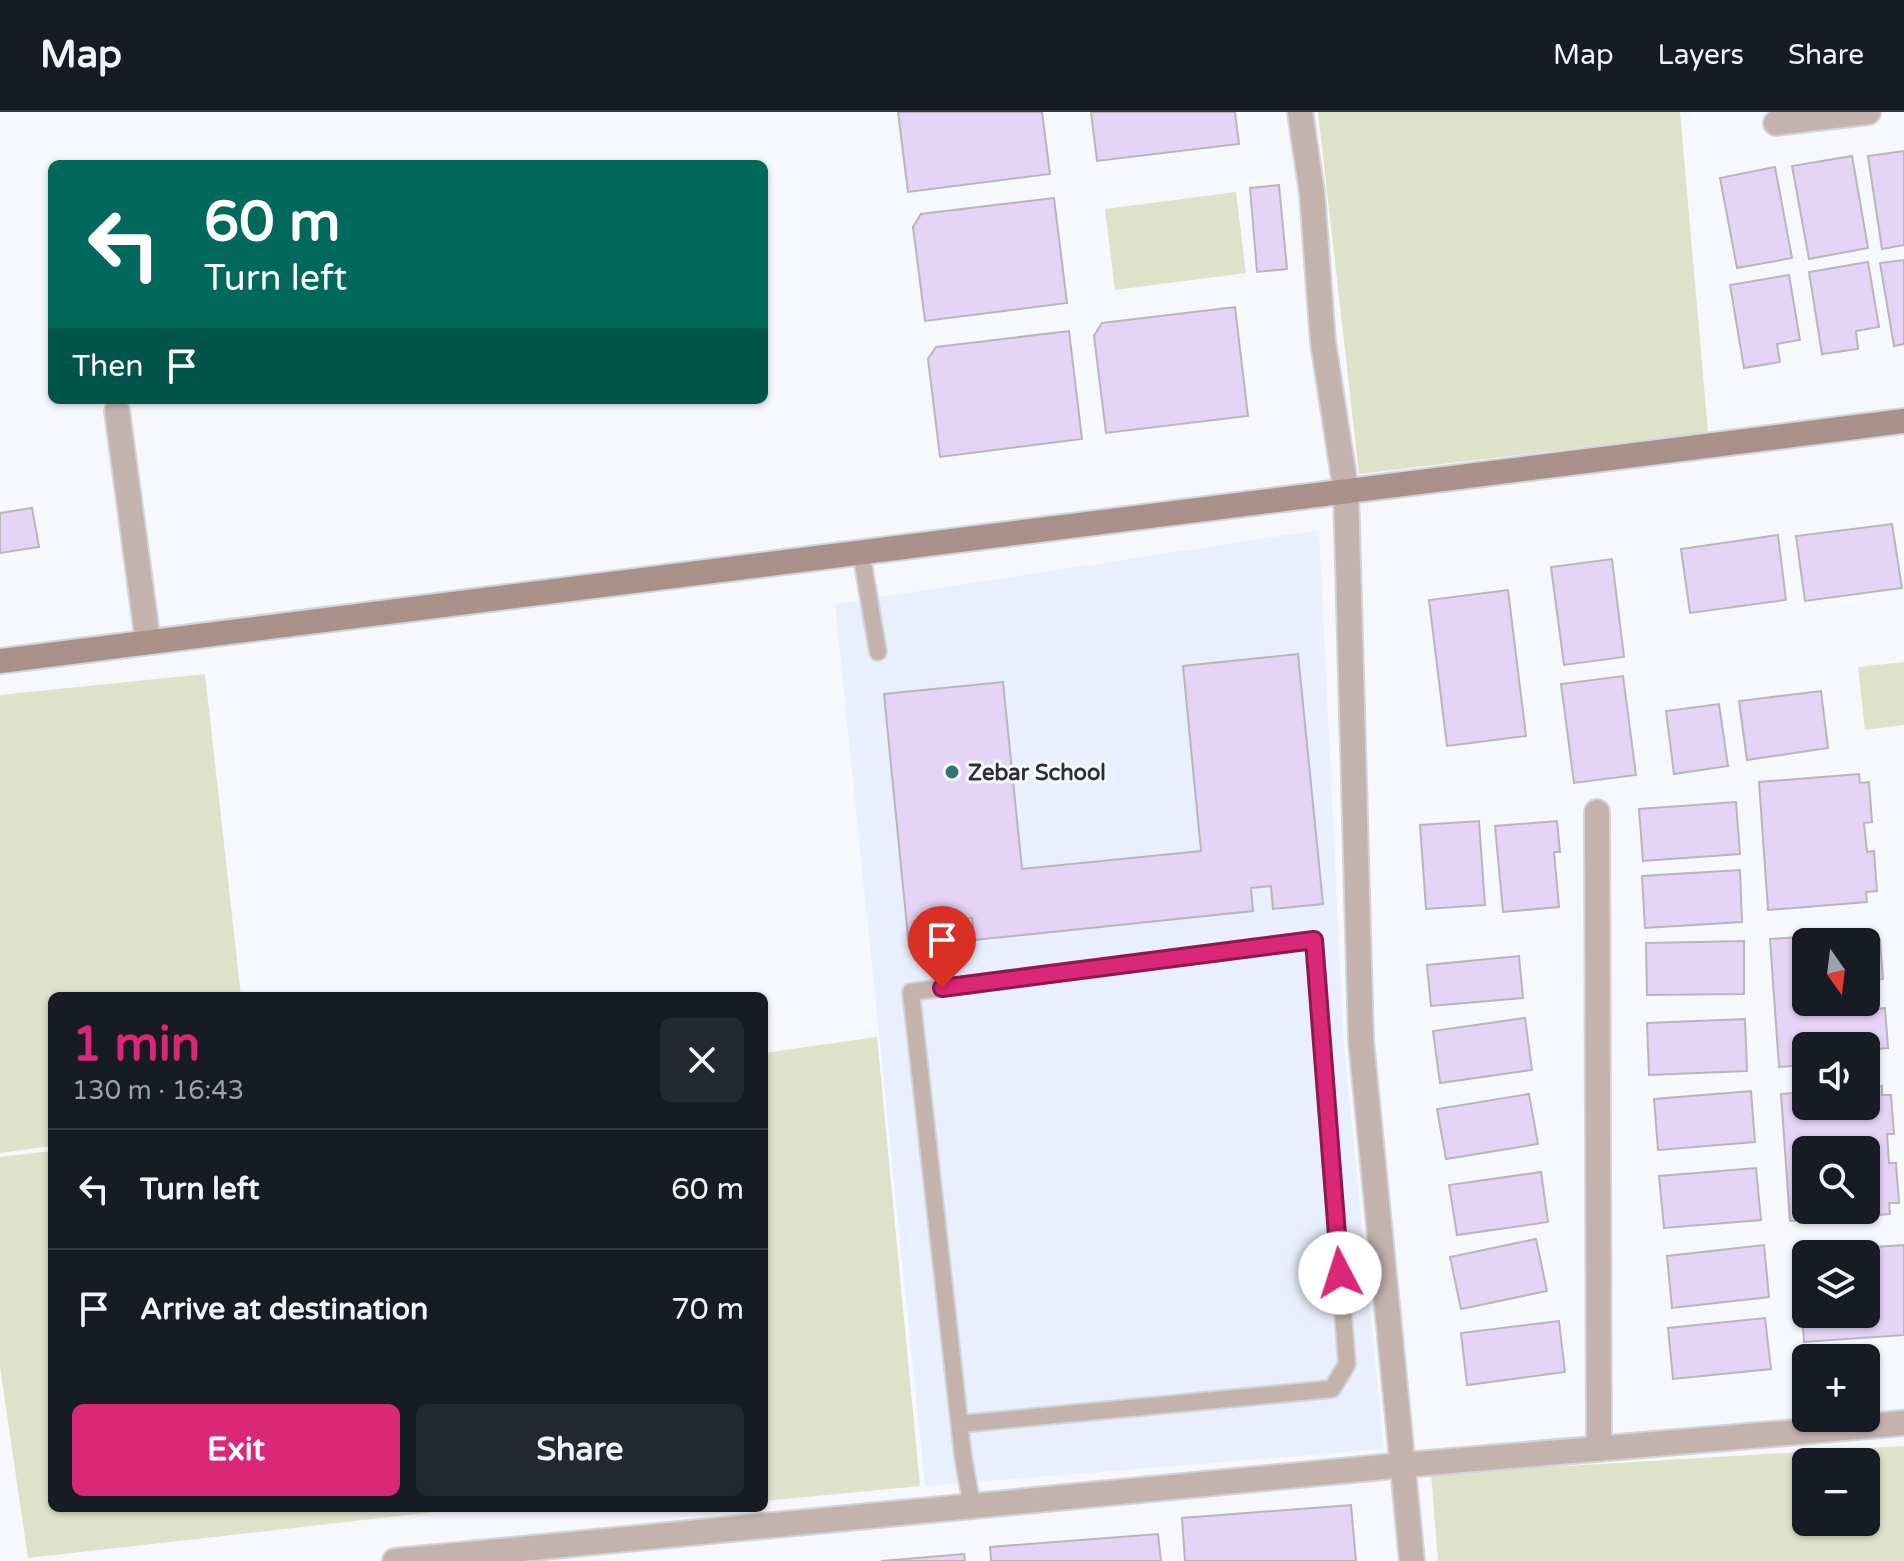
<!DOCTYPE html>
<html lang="en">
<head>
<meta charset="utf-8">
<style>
	body { margin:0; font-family:"Varela Round",sans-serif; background:#242831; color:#f1f3f6; height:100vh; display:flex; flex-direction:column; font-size:30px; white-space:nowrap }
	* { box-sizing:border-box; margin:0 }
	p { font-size:26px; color:#9ea1a6 }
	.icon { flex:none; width:44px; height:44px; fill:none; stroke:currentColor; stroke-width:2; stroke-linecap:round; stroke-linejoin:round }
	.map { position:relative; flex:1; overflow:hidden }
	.sheet { position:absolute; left:48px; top:880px; width:720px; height:520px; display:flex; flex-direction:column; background:#171b24; border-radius:12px; box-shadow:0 2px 6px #0004 }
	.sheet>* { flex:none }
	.top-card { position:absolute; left:48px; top:48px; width:720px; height:244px; border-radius:12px; box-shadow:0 2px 6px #0004; background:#00695c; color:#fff; overflow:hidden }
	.needle { width:52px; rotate:166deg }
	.buttons { position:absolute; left:1792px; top:816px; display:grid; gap:16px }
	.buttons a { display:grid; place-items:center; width:88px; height:88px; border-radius:12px; background:#171b24; box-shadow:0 2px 6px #0004; font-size:40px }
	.pin { position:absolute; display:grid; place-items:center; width:68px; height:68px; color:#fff; margin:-82px -34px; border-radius:50% 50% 50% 0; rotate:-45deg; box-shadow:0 0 8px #0007 }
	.pin .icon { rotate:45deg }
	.me { position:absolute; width:88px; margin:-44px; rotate:355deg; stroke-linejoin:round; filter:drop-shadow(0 0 6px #0008) }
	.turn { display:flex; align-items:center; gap:28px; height:168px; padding:0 24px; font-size:36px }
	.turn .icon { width:104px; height:104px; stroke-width:2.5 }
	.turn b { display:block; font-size:56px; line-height:68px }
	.then { display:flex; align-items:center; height:76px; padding:0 24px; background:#0003; gap:16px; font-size:30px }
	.round { display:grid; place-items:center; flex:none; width:84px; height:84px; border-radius:12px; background:#242831 }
	.summary { display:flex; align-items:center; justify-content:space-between; height:136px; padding:0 24px }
	h1 { font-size:48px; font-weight:800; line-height:60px; color:#db2777 }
	.primary-button { display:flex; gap:16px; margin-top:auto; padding:16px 24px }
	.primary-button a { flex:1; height:92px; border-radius:12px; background:#db2777; color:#fff; font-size:32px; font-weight:800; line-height:92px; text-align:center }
	.primary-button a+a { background:#242831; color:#f1f3f6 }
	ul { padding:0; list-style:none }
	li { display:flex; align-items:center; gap:24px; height:120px; padding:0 24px; border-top:2px solid #363941 }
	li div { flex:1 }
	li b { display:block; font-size:30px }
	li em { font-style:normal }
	header { display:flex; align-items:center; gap:48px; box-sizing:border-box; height:112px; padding:0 40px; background:#171b24; border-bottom:2px solid #363941 }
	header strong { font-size:38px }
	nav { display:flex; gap:44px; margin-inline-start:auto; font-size:28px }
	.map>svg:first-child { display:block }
</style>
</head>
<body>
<header>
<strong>Map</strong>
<nav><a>Map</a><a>Layers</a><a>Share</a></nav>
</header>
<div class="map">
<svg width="1904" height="1449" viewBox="0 0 1904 1449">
	<rect width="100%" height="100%" fill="#f7f8fe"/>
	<path fill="#eaeffd" d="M1319 418 1344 935 1384 1337 925 1374 835 492Z"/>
	<g fill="#dee2c9" fill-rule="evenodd">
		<path d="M1318 0H1680L1708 320 1359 362Z"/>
		<path d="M1236 80 1246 161 1115 178 1105 97Z"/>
		<path d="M1904 550V613L1865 618 1858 555Z"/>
		<path d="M205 562 241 884H52V1034L0 1041V583Z"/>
		<path d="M877 925 920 1374 764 1389V941Z"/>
		<path d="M52 1039V1396H470L28 1446 0 1255V1045Z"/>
		<path d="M1904 1334V1449H1438L1431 1362ZM1806 1350H1866V1410H1806Z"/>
	</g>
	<g fill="#e5d4f5" stroke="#b8b5bb" stroke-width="2" fill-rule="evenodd">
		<path d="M898 0H1042L1050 62 908 80Z"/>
		<path d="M1091 0H1235L1239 32 1097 49Z"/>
		<path d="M1904 39V133L1882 137 1868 44Z"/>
		<path d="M1852 44 1868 136 1809 147 1792 54Z"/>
		<path d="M1775 55 1792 146 1737 156 1720 66Z"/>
		<path d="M1279 73 1287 157 1257 160 1250 76Z"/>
		<path d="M1054 86 1067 191 925 209 913 115 921 102Z"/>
		<path d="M1904 148V232L1894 234 1880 151Z"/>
		<path d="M1868 150 1879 215 1856 219 1858 237 1822 242 1809 160Z"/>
		<path d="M1789 163 1800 228 1777 232 1780 250 1744 256 1730 173Z"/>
		<path d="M1235 195 1248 304 1106 321 1094 224 1102 211Z"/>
		<path d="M1069 219 1082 327 940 345 928 247 936 235Z"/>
		<path d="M32 396 39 435 0 441V401Z"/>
		<path d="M1892 412 1902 476 1805 489 1796 424Z"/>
		<path d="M1778 423 1786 488 1690 501 1681 437Z"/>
		<path d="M1612 447 1624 545 1564 553 1551 455Z"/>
		<path d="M1508 478 1526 624 1447 634 1429 488Z"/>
		<path d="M1298 542 1323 792 1273 797 1271 774 1251 776 1253 799 974 828 972 806 952 808 955 830 909 835 884 582 1003 570 1022 757 1201 739 1183 554Z"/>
		<path d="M1623 564 1636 663 1574 671 1561 572Z"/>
		<path d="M1821 579 1828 636 1747 648 1739 589Z"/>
		<path d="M1719 592 1728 654 1674 662 1666 599Z"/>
		<path d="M1859 662 1860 671 1869 670 1872 710 1864 711 1867 740 1874 739 1877 779 1866 780 1867 790 1768 798 1759 670Z"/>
		<path d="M1736 690 1740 742 1643 749 1639 697Z"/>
		<path d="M1479 709 1485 793 1426 797 1420 713Z"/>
		<path d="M1557 709 1560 740H1554L1559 795 1503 800 1495 714Z"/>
		<path d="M1740 758 1742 810 1645 816 1642 764Z"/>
		<path d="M1871 820 1872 828H1880L1883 867 1876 868 1878 897 1885 896 1888 936 1877 937 1878 947 1866 948V934H1806V953L1779 955 1770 827ZM1806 830H1866V890H1806Z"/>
		<path d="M1744 829V882L1647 883 1646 831Z"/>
		<path d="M1519 844 1523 886 1431 894 1427 853Z"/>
		<path d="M1525 906 1532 958 1440 971 1433 919Z"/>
		<path d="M1745 907 1747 959 1649 963 1647 911Z"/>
		<path d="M1882 974V983H1891L1894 1022H1887L1889 1051H1896L1899 1091H1889L1890 1102 1790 1109 1781 982 1806 980V994H1866V975ZM1806 1038H1866V1098H1806Z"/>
		<path d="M1751 979 1755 1030 1658 1038 1654 987Z"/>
		<path d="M1529 982 1538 1032 1446 1047 1437 997Z"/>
		<path d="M1756 1056 1761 1108 1664 1116 1659 1064Z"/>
		<path d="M1541 1060 1548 1110 1457 1123 1449 1073Z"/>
		<path d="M1536 1127 1547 1179 1461 1197 1450 1145Z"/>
		<path d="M1764 1133 1769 1185 1672 1196 1667 1144Z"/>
		<path d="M1904 1133V1223L1804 1230 1798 1140ZM1806 1142H1866V1202H1806Z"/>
		<path d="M1765 1206 1771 1257 1673 1267 1668 1216Z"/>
		<path d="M1559 1209 1565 1260 1467 1273 1461 1221Z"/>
		<path d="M1351 1393 1356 1449H1185L1182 1406Z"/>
		<path d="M1158 1422 1161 1449H991L990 1435Z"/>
		<path d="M964 1442 965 1449H881Z"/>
	</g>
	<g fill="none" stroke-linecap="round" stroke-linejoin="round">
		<g stroke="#d3d4d9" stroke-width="20">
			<g id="lane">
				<path d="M861 440 878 540"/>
				<path d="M960 1312 1332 1277 1347 1252 1314 828 911 880 963 1344 972 1394"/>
			</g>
		</g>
		<g stroke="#d3d4d9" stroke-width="28">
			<g id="street">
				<path d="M1300 0 1312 81 1323 230 1346 379 1361 929 1412 1449"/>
				<path d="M1776 11 1868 0"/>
				<path d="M117 299 148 530"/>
				<path d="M1597 700 1599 1337"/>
				<path d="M395 1449 1404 1353 1904 1311"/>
			</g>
		</g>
		<g stroke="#d3d4d9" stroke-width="28">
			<path id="secondary" d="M0 549 1904 309"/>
		</g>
		<use href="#lane" stroke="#c4b2ad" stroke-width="16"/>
		<use href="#street" stroke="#c4b2ad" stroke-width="24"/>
		<use href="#secondary" stroke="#a99088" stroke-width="24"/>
	</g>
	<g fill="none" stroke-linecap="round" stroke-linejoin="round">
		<g stroke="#8e194d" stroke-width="20">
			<path id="route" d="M942 876 1314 828 1340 1161"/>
		</g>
		<use href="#route" stroke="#db2777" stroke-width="14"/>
	</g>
	<circle fill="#2c7679" stroke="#f7f8fe" stroke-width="3" cx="952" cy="660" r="8"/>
	<g text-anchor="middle" stroke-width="6" stroke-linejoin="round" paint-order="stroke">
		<g font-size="22" font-weight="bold" fill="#2e2f32" stroke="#f7f8fe" text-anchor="start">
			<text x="968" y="668">Zebar School</text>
		</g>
	</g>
</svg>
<div class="buttons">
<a><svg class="needle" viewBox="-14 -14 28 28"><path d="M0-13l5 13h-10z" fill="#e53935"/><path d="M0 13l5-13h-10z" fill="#9ea1a6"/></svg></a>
<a><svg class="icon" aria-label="sound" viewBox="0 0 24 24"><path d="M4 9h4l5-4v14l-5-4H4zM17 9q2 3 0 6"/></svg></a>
<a><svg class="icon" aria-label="search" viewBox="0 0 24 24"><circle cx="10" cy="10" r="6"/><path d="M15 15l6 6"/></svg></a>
<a><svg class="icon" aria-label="layers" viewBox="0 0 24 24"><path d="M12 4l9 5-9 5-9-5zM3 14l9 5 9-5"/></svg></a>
<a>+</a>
<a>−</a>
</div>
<div class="pin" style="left:942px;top:876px;background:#d93025"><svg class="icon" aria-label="arrive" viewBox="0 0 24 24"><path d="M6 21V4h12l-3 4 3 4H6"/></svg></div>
<svg class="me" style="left:1340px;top:1161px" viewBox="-20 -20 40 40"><circle r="19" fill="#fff"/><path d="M0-13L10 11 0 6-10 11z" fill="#db2777"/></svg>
<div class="top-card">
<div class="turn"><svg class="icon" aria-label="left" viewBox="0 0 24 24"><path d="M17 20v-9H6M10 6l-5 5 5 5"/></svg><div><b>60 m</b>Turn left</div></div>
<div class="then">Then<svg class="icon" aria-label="arrive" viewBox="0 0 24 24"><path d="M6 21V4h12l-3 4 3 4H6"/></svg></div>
</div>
<section class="sheet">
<div class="summary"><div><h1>1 min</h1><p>130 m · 16:43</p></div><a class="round"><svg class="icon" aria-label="close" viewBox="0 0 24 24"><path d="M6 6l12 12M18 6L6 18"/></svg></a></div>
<ul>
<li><svg class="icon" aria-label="left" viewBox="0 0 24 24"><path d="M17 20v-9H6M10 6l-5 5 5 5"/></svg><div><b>Turn left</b></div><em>60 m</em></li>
<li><svg class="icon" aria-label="arrive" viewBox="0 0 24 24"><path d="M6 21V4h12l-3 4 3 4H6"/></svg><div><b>Arrive at destination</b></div><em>70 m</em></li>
</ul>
<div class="primary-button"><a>Exit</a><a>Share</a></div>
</section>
</div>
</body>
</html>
